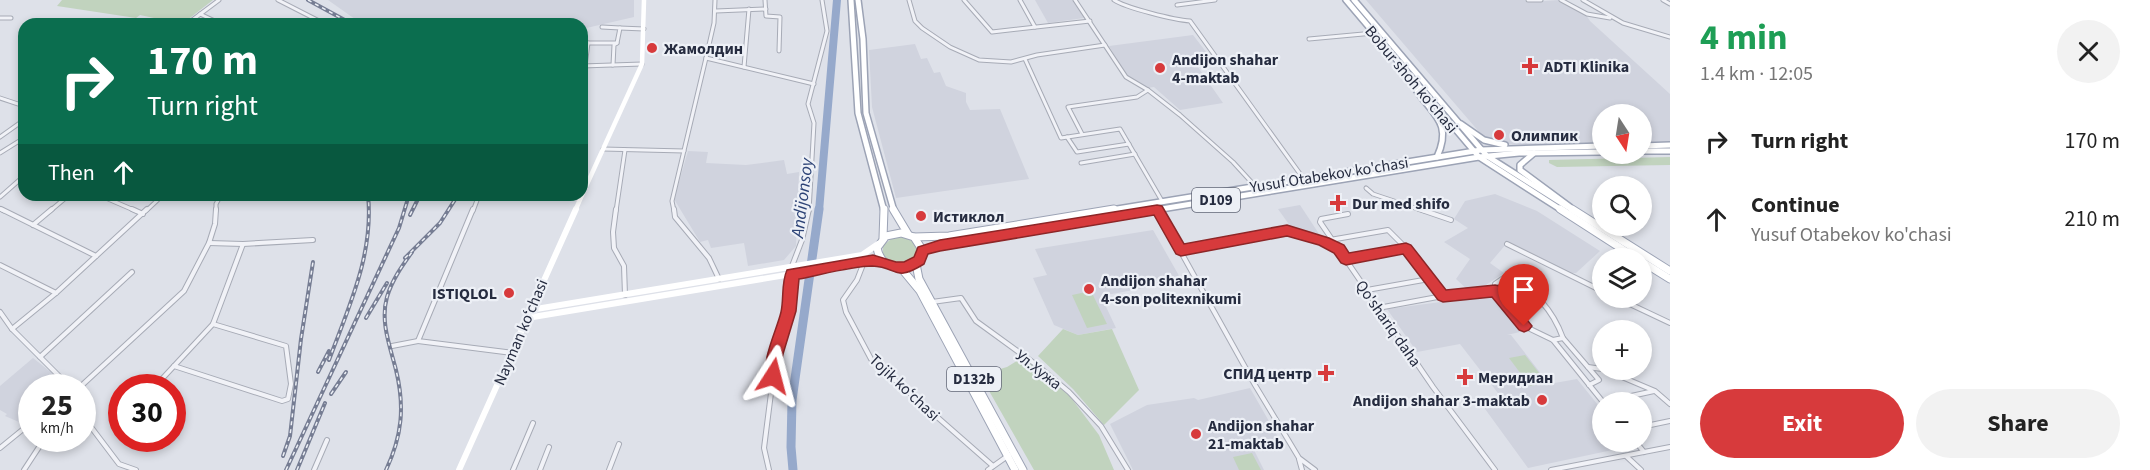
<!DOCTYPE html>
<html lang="en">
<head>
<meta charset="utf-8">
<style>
	body { margin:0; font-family:"Source Sans 3",sans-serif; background:#f2f2f2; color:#222; height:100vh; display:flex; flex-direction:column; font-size:22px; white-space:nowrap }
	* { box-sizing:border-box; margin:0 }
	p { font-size:20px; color:#767676 }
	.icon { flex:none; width:33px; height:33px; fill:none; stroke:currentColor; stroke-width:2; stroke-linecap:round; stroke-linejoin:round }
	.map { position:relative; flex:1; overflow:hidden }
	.drawer { display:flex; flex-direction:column; background:#fff; width:480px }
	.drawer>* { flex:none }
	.top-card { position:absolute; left:18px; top:18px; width:570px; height:183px; border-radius:18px; box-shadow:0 3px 9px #0003; background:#0b6e4f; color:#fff; overflow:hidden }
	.needle { width:39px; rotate:168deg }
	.fabs { position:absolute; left:1592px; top:104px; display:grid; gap:12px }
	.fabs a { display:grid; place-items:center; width:60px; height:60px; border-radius:50%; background:#fff; box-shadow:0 3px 9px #0003; font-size:30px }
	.speed { position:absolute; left:18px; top:374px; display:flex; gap:12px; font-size:30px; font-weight:700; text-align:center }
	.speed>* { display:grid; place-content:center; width:78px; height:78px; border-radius:50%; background:#fff; box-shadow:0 3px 9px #0003; line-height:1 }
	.speed small { font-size:15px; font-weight:400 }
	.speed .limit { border:9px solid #d22; background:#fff; color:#111 }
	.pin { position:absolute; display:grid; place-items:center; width:51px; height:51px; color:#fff; margin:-62px -26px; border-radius:50% 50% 50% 0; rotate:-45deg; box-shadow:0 0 6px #0007 }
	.pin .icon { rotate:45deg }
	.me { position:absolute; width:66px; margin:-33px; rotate:9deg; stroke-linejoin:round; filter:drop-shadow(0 0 4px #0008) }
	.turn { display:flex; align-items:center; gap:21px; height:126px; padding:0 30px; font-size:27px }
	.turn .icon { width:78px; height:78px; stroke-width:2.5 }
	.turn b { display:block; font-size:42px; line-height:51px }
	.then { display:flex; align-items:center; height:57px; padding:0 30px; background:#0003; gap:12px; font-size:22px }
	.round { display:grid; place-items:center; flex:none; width:63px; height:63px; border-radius:32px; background:#f2f2f2 }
	.head { display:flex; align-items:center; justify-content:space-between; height:102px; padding:0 30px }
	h1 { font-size:36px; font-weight:700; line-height:45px; color:#1e9e55 }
	.action { display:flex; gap:12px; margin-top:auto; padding:12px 30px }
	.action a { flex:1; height:69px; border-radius:36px; background:#d73a3c; color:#fff; font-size:24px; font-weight:700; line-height:69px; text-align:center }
	.action a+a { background:#f2f2f2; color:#222 }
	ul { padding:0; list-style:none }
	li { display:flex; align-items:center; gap:18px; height:78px; padding:0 30px }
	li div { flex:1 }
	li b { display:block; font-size:22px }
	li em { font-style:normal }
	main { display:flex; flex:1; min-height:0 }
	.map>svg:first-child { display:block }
</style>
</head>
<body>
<main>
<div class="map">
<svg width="1670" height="470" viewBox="0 0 1670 470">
	<rect width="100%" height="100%" fill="#dee1e9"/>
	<g fill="#d0d3de">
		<path d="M328 0H634V17L582 29V24H362Z"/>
		<path d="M1035 0H1072L1084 18 1048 23Z"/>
		<path d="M1366 0H1524L1532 2 1559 0 1586 15 1590 21 1670 94V143H1641V114H1602V144L1545 146 1500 144 1486 140Z"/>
		<path d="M1193 35 1210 57 1193 60 1223 103 1180 110 1154 87 1147 88 1127 76 1109 46Z"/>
		<path d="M915 44 921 59 927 58 934 73 940 72 946 86 966 93V102L970 110 1000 109 1029 179 896 198 872 107 869 50Z"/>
		<path d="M688 151 708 152 706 163 746 165 784 160 787 174 799 172 796 246 784 260 748 266 744 243 711 248 708 240 700 242 674 199Z"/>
		<path d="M1495 194 1537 211 1600 251 1576 273H1571L1507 243 1490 263 1504 273 1477 291H1469L1456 279 1470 259 1444 242 1468 228 1454 219 1465 201Z"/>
		<path d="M1300 205 1321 237 1293 230 1278 209Z"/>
		<path d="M1153 230 1182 281 1101 296 1116 328 1078 335 1054 325 1033 278 1047 275 1035 249Z"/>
		<path d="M1495 295 1524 331 1507 335H1511L1549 384 1577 379 1602 410V441H1627L1631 446 1528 468 1480 402 1501 397 1460 344 1417 352 1387 309Z"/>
		<path d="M33 358 62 381 66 387H32L31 420 26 425 5 416 7 414 0 410V386Z"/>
		<path d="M1250 388 1282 444 1254 450 1264 470H1133L1110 424 1147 405 1194 398 1198 400Z"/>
	</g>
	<g fill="#c1d3be">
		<path d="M62 0H213L182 24 140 15 136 18 57 6Z"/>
		<path d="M1670 157V165L1557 167 1549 163V160Z"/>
		<path d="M903 237 914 242 919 250 917 259 909 265 890 264 883 256V246L891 239Z"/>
		<path d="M1091 291 1107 324 1087 328 1072 295Z"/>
		<path d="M1063 329 1078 335 1112 329 1139 390 1104 425 1073 389 1038 356Z"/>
		<path d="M1525 355 1547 383 1530 386 1509 358Z"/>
		<path d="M1023 357 1069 395 1099 435 1114 470H1034L980 375 1007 367Z"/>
		<path d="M1252 453 1261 470H1239L1233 457Z"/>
	</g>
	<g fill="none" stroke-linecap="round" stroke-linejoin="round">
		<path stroke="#96a9cb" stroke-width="8" d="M819 211 837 0"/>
		<path stroke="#96a9cb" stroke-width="9" d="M793 470 791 447 792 400 819 209"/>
		<g stroke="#a7abb6" stroke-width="5">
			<g id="minor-far1">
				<path d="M278 0 325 24"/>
				<path d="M715 0 714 23 706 58 814 84"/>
				<path d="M765 0 766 16 780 17 779 51"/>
				<path d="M909 0 915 21 922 28 950 47 979 60 1011 62 1037 55 1105 45"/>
				<path d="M964 0 992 32 1090 21"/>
				<path d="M1020 0 1035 27"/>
				<path d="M1075 0 1126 77 1148 90 1180 115 1233 162 1255 186"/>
				<path d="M1114 0C1126 8 1175 20 1190 21L1303 178"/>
				<path d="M1528 0H1541"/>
				<path d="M1561 0 1587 14 1610 18"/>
				<path d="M1583 0 1623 23 1670 37"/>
				<path d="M1663 0 1670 4"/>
				<path d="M1177 5 1215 0"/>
				<path d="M716 11 766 9"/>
				<path d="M200 14 221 24"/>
				<path d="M0 18H11"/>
				<path d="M187 24 219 0"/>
				<path d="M602 27 620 28 617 43 614 45 613 65"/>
				<path d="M620 28 644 29"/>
				<path d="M1309 39 1374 33"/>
				<path d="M582 43H617"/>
				<path d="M1025 59 1061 138 1120 129 1162 201"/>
				<path d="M582 66 642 64"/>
				<path d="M585 66 588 43"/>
				<path d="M744 67 749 9"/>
				<path d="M0 98 24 106"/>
				<path d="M1082 134 1068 107 1137 97 1148 90"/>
				<path d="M0 137 24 120"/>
				<path d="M1067 137 1077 152 1129 144"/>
				<path d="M603 149 684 151"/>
				<path d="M0 153 24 138"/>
				<path d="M1081 163 1135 154"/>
				<path d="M1366 188 1373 194 1424 211"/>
				<path d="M99 195 136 211"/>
				<path d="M0 197 24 176"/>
				<path d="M1156 208 1158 211"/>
				<path d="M0 209 4 211"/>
				<path d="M50 211 69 195"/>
				<path d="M146 211 163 195"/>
				<path d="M216 211V204L221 195"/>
				<path d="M473 211 479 195"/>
				<path d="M616 211 625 150"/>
				<path d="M674 211 672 201 706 58"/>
				<path d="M809 211 814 123 808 104 827 31 822 0"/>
			</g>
		</g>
		<g stroke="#a7abb6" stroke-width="6">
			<g id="minor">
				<path d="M1 209 96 256"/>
				<path d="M132 209 143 214"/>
				<path d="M473 209 418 341 513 353"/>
				<path d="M616 209 613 232 614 248 624 266 625 295"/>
				<path d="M674 209 675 217 709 258 719 279"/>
				<path d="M1157 209 1255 385 1299 458 1315 470"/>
				<path d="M1419 209 1451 220"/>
				<path d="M1348 214 1321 219 1320 222 1433 387 1495 470"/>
				<path d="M33 225 52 209"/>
				<path d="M1330 240 1388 230 1406 248 1443 296"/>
				<path d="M209 243 243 244 313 240"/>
				<path d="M1507 244 1602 291"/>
				<path d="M1181 250 1287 230 1338 249"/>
				<path d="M1346 259 1405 248"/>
				<path d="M864 262 857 280 843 300 846 312 871 359 993 466"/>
				<path d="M0 265 56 293"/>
				<path d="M792 266 802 240 809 209"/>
				<path d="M1367 290 1429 279"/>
				<path d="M1495 290V284L1508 275C1535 292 1552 308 1563 338"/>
				<path d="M1615 297 1670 323"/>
				<path d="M932 302 961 298 976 321 1038 366 1069 392 1101 426 1128 470"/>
				<path d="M1378 308 1443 296 1495 290 1524 326 1553 340 1603 402"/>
				<path d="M0 312 12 329 65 382 67 387"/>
				<path d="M12 329 56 293 147 209"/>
				<path d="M1553 340 1563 338 1599 380 1589 385"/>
				<path d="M392 346 418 341"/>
				<path d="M40 357 132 272"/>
				<path d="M174 366 282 401 288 399 291 384 286 346 213 324"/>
				<path d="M1588 367 1602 369"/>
				<path d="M1603 369 1655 391 1670 404"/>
				<path d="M161 380 213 324 243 244"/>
				<path d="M80 387 184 291 209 243 215 224 216 209"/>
				<path d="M82 401 86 407 88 423 119 464 136 470"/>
				<path d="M1604 402 1654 391"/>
				<path d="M1641 427 1670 421"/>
				<path d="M1635 441 1644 452"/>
				<path d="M0 448 32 422"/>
				<path d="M1626 456 1641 470"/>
				<path d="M1299 459 1302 470"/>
				<path d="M24 470 45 438"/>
				<path d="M314 470 327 440"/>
				<path d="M513 470 533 423"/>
				<path d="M540 470 549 447"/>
				<path d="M609 470 619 444"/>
				<path d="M769 470 764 448 776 354 789 311 792 273"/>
				<path d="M988 470 1009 455"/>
				<path d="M1551 470 1670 447"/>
			</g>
		</g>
		<g stroke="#9ca3b5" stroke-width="8">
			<g id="primary-far1">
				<path d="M851 0 858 113 884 211"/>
				<path d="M858 0 863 39 866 113 894 211"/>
				<path d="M1346 0 1479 157 1563 211"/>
				<path d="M1354 0 1487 156 1574 211"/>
				<path d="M1415 88C1432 115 1453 122 1437 157"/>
				<path d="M1461 124 1484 140 1505 145"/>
				<path d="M1641 146 1670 145"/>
				<path d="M1641 151H1670"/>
				<path d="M1534 153 1520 165V170L1570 207"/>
				<path d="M1105 211 1481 150 1602 146"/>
				<path d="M1149 211 1479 157 1519 153 1602 152"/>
			</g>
		</g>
		<g stroke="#9ca3b5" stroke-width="9">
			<g id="primary">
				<path d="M893 209 908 234"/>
				<path d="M1560 209 1636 258"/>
				<path d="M1572 209 1670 271"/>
				<path d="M901 233 914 237 923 251 916 264C899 271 881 268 877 248L886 236Z"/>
				<path d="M914 237 949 236 1114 209"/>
				<path d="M883 238 884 209"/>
				<path d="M923 251 952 243 1158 209"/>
				<path d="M1641 261 1670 279"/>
				<path d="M916 264 919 279 1023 470"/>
				<path d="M901 268 920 291 1015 470"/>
			</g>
		</g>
		<use href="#minor-far1" stroke="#f1f2f7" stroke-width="3"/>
		<use href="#minor" stroke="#f1f2f7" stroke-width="4"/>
		<g stroke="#fff" stroke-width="4.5">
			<path d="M582 195 642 64 644 0"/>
			<path d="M575 211 582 195"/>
		</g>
		<g stroke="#fff" stroke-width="6">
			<path d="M530 310 862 255 878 244"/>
			<path d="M527 318 864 262H883"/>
			<path d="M459 470 576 209"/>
		</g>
		<use href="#primary-far1" stroke="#fff" stroke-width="5"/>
		<use href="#primary" stroke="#fff" stroke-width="7"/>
		<g stroke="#767d93" stroke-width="4">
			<g id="rail">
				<path d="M308 0 352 24"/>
				<path d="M410 215 420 195"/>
				<path d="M405 258 440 223 458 195"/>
				<path d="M366 318 387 283"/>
				<path d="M329 360C349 306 374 254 368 195"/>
				<path d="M318 372 329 351"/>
				<path d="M331 394 346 372"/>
				<path d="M283 456 290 436 301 339 313 262"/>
				<path d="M286 470 399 228 409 195"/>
				<path d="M297 470 325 403"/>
				<path d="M386 470C402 436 405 407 396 370 390 346 380 322 387 297 392 280 402 266 412 252"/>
			</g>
		</g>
		<use href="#rail" stroke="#edf0f6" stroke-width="1.5" stroke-dasharray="4" stroke-linecap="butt"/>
	</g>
	<path fill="#d73a3c" stroke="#8c2627" stroke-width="1.5" d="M1157 205 1162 206 1184 244 1287 225 1329 238 1344 245 1349 253 1406 243 1411 245 1446 290 1495 285 1500 286 1532 326 1529 330 1524 332 1519 330 1492 297 1443 302 1438 300 1403 254 1346 265 1341 263 1334 253 1319 245 1287 236 1181 256 1176 254 1154 215 940 251 928 254 924 264C893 283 899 267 872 266 852 266 820 275 799 279L796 311 783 354 778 381 773 383 768 381C759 364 777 330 781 312 784 299 781 283 787 270L873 255 896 262H904L914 257 918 247 940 240Z"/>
	<g fill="#d73a3c" stroke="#edf0f6" stroke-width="2">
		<circle cx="652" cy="48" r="6"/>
		<path d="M1527 57h6v6h6v6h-6v6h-6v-6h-6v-6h6z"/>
		<circle cx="1160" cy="68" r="6"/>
		<circle cx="1499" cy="135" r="6"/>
		<path d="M1335 194h6v6h6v6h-6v6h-6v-6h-6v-6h6z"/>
		<circle cx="921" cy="216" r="6"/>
		<circle cx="1089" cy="289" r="6"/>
		<circle cx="509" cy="293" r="6"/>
		<path d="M1323 364h6v6h6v6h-6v6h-6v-6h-6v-6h6z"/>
		<path d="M1462 368h6v6h6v6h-6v6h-6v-6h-6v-6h6z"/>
		<circle cx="1542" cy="400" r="6"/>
		<circle cx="1196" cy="434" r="6"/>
	</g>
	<g text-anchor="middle" stroke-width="4.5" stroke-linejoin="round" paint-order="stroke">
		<g fill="#edf0f6" stroke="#626777" stroke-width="1.5">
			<rect x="1192" y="188" width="48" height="24" rx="4.5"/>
			<rect x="947" y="367" width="54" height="24" rx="4.5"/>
		</g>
		<g font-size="15" font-weight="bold" fill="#262c40">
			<text x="1216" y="205">D109</text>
			<text x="974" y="384">D132b</text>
		</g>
		<g font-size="16" font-weight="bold" fill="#262c40" stroke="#edf0f6" text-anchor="start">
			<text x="664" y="54">Жамолдин</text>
			<text x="1172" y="65">Andijon shahar<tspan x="1172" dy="18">4-maktab</tspan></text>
			<text x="1544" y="72">ADTI Klinika</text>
			<text x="1511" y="141">Олимпик</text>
			<text x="1352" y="209">Dur med shifo</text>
			<text x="933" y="222">Истиклол</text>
			<text x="1101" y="286">Andijon shahar<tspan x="1101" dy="18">4-son politexnikumi</tspan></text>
			<text x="497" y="299" text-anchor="end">ISTIQLOL</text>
			<text x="1312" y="379" text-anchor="end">СПИД центр</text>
			<text x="1478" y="383">Меридиан</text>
			<text x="1530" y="406" text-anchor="end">Andijon shahar 3-maktab</text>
			<text x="1208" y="431">Andijon shahar<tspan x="1208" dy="18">21-maktab</tspan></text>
		</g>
		<g font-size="16" fill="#262c40" stroke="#edf0f6">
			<text transform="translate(1412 79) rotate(50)" y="6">Bobur shoh ko'chasi</text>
			<text transform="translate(1329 174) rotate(-9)" y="6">Yusuf Otabekov ko'chasi</text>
			<text transform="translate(1389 323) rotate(55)" y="6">Qo'shariq daha</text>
			<text transform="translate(520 332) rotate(-67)" y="6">Nayman koʻchasi</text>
			<text transform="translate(1039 369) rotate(38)" y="6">Ул.Хужа</text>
			<text transform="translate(905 387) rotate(43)" y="6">Tojik koʻchasi</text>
		</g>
		<g font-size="18" font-style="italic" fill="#2e4477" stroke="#edf0f6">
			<text transform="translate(802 198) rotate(-83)" y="6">Andijonsoy</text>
		</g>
	</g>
</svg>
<div class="fabs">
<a><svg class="needle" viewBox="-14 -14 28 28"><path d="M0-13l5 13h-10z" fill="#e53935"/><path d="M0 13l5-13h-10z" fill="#767676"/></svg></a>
<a><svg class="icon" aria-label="search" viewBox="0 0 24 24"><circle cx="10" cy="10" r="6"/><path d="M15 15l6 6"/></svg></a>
<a><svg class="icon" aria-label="layers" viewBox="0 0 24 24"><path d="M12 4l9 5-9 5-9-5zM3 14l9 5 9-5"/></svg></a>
<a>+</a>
<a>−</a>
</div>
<div class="speed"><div>25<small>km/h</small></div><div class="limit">30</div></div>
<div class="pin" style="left:1524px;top:326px;background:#d93025"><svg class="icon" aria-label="arrive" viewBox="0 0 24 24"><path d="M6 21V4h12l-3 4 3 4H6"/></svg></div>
<svg class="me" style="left:773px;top:376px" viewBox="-20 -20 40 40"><path d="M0-17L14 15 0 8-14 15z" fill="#d73a3c" stroke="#fff" stroke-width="4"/></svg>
<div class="top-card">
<div class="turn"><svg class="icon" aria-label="right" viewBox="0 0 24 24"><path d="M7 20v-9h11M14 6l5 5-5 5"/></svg><div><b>170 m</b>Turn right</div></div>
<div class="then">Then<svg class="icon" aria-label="ahead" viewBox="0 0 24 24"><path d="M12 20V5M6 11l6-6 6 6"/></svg></div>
</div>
</div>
<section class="drawer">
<div class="head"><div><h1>4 min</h1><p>1.4 km · 12:05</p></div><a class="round"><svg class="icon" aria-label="close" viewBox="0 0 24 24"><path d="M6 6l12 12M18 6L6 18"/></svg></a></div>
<ul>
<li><svg class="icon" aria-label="right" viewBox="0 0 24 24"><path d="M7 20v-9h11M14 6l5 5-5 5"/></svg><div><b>Turn right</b></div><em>170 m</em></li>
<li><svg class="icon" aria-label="ahead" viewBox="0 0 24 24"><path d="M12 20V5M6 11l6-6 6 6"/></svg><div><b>Continue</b><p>Yusuf Otabekov ko'chasi</p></div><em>210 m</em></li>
</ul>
<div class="action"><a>Exit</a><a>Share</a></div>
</section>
</main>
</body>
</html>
